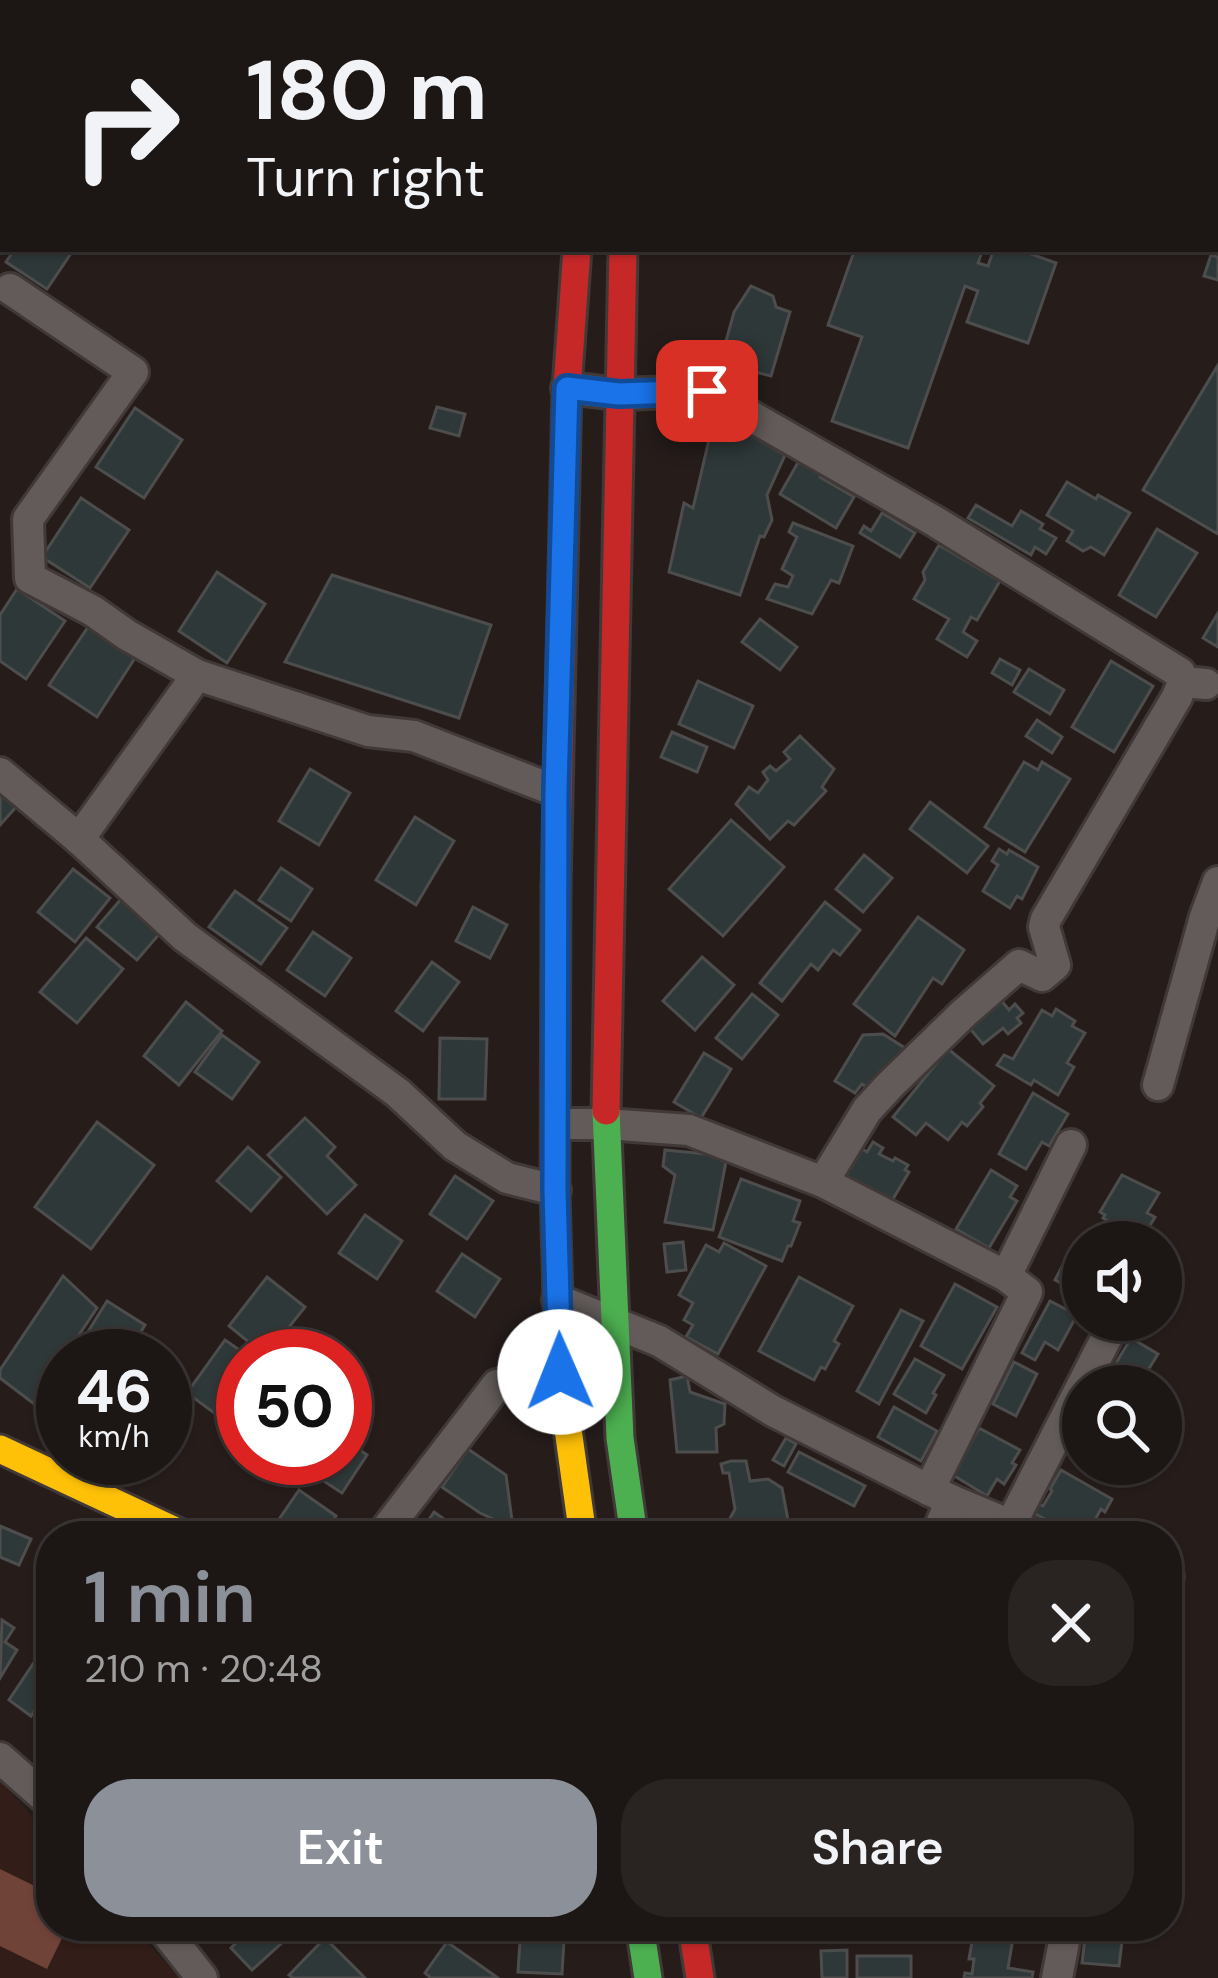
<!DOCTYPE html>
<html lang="en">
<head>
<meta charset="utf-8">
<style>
	body { margin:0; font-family:"DM Sans",sans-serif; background:#292322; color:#f1f3f6; height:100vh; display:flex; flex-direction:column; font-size:45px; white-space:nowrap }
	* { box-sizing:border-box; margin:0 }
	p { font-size:39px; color:#a09fa0 }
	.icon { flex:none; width:66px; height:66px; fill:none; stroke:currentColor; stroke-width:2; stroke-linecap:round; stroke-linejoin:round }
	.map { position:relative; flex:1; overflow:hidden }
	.details { position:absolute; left:36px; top:1521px; width:1146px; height:420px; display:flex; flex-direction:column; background:#1c1614; border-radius:48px; box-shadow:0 3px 9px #0004,0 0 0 3px #3a3534 }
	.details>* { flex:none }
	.hud { position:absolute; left:0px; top:0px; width:1218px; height:252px; box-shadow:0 3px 9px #0004,0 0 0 3px #3a3534; background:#1c1614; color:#f1f3f6; overflow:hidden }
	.fabs { position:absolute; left:1062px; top:1221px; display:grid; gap:24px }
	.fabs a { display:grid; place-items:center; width:120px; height:120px; border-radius:50%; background:#1c1614; box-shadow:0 3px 9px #0004,0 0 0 3px #3a3534; font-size:60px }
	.speed { position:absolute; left:36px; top:1329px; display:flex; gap:24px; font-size:60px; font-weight:700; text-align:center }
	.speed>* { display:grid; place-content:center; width:156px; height:156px; border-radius:50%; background:#1c1614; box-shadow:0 3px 9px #0004,0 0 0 3px #3a3534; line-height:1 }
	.speed small { font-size:30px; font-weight:400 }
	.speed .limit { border:18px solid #d22; background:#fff; color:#111 }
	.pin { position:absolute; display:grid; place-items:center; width:102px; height:102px; color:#fff; margin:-51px; border-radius:24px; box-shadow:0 6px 18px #0006 }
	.me { position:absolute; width:132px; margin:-66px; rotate:359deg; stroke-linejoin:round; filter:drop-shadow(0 0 9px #0008) }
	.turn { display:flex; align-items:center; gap:42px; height:252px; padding:0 48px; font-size:54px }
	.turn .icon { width:156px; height:156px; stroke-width:2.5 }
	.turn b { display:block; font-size:84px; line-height:102px }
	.round { display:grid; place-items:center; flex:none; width:126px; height:126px; border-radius:48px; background:#292322 }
	.head { display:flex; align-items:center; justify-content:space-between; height:204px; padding:0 48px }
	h1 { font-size:72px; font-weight:600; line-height:90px; color:#8c9099 }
	.primary-button { display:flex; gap:24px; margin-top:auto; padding:24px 48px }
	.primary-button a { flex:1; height:138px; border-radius:48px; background:#8c9099; color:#fff; font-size:48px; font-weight:600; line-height:138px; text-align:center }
	.primary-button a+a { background:#292322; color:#f1f3f6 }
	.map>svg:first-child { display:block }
</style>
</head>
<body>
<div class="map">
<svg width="1218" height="1978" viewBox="0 0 1218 1978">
	<rect width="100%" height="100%" fill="#261d1b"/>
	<path fill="#321d18" d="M0 1781 51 1837V1926H132L179 1978H0Z"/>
	<path fill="#704339" d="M0 1869 51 1894V1926H68L47 1969 0 1946Z"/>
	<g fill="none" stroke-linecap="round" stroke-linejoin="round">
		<path stroke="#704339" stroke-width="10" d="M1215 234 1218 235"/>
	</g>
	<g fill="#2e3838" stroke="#4c4d4c" stroke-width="3">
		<path d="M659 0H748L747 3H659Z"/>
		<path d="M827 0H913L912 3H826Z"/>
		<path d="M15 249H74L47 289 6 262Z"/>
		<path d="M855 249H983L978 263 988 266 994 249H1017L1056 263 1028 343 967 322 978 291 965 286 908 448 832 421 862 337 828 325Z"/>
		<path d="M1211 255 1218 257V280L1204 276Z"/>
		<path d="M751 286 773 296 776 307 790 312 771 376 720 363 734 312Z"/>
		<path d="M1218 365V534L1143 490Z"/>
		<path d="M437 407 465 414 459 436 430 428Z"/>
		<path d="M135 408 182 440 144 498 96 467Z"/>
		<path d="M715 414 785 455 767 495 772 520 764 537 760 536 740 595 669 572 684 503 693 508Z"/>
		<path d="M800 459 822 472 820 477 854 497 836 528 780 494Z"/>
		<path d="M1067 482 1096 499 1098 495 1130 513 1104 555 1091 547 1083 551 1067 541 1073 531 1047 515Z"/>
		<path d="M81 498 129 530 90 588 42 557Z"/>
		<path d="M976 505 1012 526 1021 511 1043 524 1040 529 1056 538 1046 554 1035 547 1031 555 968 518Z"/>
		<path d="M882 513 915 533 900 557 860 533 864 526 871 531Z"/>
		<path d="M793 523 853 546 839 583 831 580 812 614 767 599 775 584 788 587 793 576 782 569 797 537 789 532Z"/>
		<path d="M1157 529 1197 553 1156 617 1119 595Z"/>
		<path d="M939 545 1000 581 977 620 971 617 963 632 977 641 967 657 937 639 949 619 914 599 925 580 923 572Z"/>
		<path d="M217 572 265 604 227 663 179 631Z"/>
		<path d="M332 575 491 625 459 718 285 662Z"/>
		<path d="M17 589 65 621 26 679 0 661V615Z"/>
		<path d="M1218 613V647L1203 638Z"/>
		<path d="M760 619 797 647 780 670 742 642Z"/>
		<path d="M88 627 135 658 97 717 49 685Z"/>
		<path d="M1000 659 1020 670 1012 685 992 673Z"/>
		<path d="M1111 661 1153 686 1114 752 1072 727Z"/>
		<path d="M1029 669 1064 690 1050 714 1014 692Z"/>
		<path d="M698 681 753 706 734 748 679 724Z"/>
		<path d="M1037 720 1062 737 1052 753 1026 736Z"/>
		<path d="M672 732 707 747 697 772 661 757Z"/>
		<path d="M800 736 834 769 822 787 826 791 794 825 788 821 770 839 736 804 749 787 758 793 768 780 763 772 770 766 776 771 790 759 784 752Z"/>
		<path d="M1024 762 1038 770 1042 762 1070 779 1025 852 985 827Z"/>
		<path d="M310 769 350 793 319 845 279 821Z"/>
		<path d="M0 791 17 806 0 825Z"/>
		<path d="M930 802 988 846 967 873 910 829Z"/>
		<path d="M415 817 454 841 416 905 376 880Z"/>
		<path d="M731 820 784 867 723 936 669 889Z"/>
		<path d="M999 849 1007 854 1009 850 1038 867 1022 899 1017 896 1010 908 983 891 998 865 992 861Z"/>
		<path d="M864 855 892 878 863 912 836 889Z"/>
		<path d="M281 868 312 889 291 921 259 900Z"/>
		<path d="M73 869 110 898 75 942 38 912Z"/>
		<path d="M235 891 287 928 261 964 209 927Z"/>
		<path d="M121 899 161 932 137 960 97 927Z"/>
		<path d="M825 902 860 930 840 955 833 950 818 970 811 964 782 1001 760 983Z"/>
		<path d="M473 907 507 925 490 958 456 941Z"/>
		<path d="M918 917 964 950 942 984 933 978 895 1036 854 1004Z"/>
		<path d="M313 932 351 958 325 996 287 970Z"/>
		<path d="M86 938 123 969 77 1023 40 992Z"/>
		<path d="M702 957 734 985 695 1030 663 1001Z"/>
		<path d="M432 962 459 982 423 1031 396 1011Z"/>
		<path d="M752 994 778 1015 742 1059 716 1038Z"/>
		<path d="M996 994 1009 1010 1015 1004 1023 1013 1017 1018 1021 1023 1008 1034 1003 1028 983 1044 967 1025Z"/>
		<path d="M186 1002 222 1031 179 1085 144 1056Z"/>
		<path d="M1056 1009 1075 1021 1072 1026 1085 1033 1067 1063 1074 1067 1058 1095 1034 1080 1031 1085 997 1065 1004 1055 1013 1059 1042 1010 1052 1016Z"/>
		<path d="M883 1034 905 1048 893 1064 868 1088 862 1084 855 1093 835 1081 863 1035Z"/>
		<path d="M222 1035 259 1062 232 1099 195 1072Z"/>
		<path d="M440 1038 487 1039 485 1099H439Z"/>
		<path d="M948 1049 994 1086 980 1103 983 1107 967 1126 962 1122 948 1140 926 1123 916 1135 893 1117Z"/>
		<path d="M704 1053 731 1069 701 1118 674 1102Z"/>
		<path d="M1033 1093 1068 1114 1049 1146 1042 1142 1026 1169 999 1154Z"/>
		<path d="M305 1118 335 1147 327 1156 356 1185 327 1214 268 1155Z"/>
		<path d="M97 1122 154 1165 91 1249 35 1207Z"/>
		<path d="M873 1142 883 1148 879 1154 893 1161 895 1158 908 1165 905 1170 909 1172 890 1204 845 1178 862 1149 867 1152Z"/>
		<path d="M248 1147 281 1177 251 1211 217 1181Z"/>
		<path d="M665 1150 727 1156 713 1230 665 1222 675 1175 663 1166Z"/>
		<path d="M991 1170 1017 1186 1010 1197 1017 1201 989 1248 956 1229Z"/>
		<path d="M1122 1175 1159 1193 1147 1213 1155 1217 1140 1242H1113L1108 1239 1116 1226 1103 1218 1105 1215 1100 1212Z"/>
		<path d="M455 1176 493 1201 467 1239 430 1214Z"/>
		<path d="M741 1179 800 1201 793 1221 800 1223 791 1246H788L782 1261 719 1237Z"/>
		<path d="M365 1215 402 1241 377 1279 339 1253Z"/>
		<path d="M683 1242 686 1270 667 1272 664 1244Z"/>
		<path d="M1075 1242 1083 1247V1295L1055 1280Z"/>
		<path d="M724 1243 766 1266 718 1354 686 1337 693 1325 684 1320 693 1303 679 1295 706 1245 719 1252Z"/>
		<path d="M462 1254 500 1279 475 1317 437 1291Z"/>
		<path d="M63 1276 97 1308 33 1403 0 1378V1370Z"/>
		<path d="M267 1277 305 1307 266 1356 229 1326Z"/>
		<path d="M799 1277 853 1306 834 1341 839 1344 825 1369 821 1367 814 1380 759 1351Z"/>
		<path d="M955 1284 997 1307 962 1369 921 1346Z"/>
		<path d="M107 1301 145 1325 126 1356H73Z"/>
		<path d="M1050 1301 1077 1315 1058 1350 1045 1342 1035 1360 1022 1353Z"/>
		<path d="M901 1310 923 1321 879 1404 857 1391Z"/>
		<path d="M1131 1338 1158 1354 1138 1386H1117L1106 1380Z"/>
		<path d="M225 1340 248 1356H243V1434L187 1393Z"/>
		<path d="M915 1359 944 1375 933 1393 936 1395 926 1413 894 1394Z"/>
		<path d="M1014 1362 1037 1374 1016 1416 993 1404Z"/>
		<path d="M687 1376 690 1392 725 1404 724 1424 716 1428 717 1452H677L670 1380Z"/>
		<path d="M894 1407 937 1431 921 1461 878 1437Z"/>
		<path d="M1083 1418V1456L1068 1448Z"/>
		<path d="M979 1428 1020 1450 1012 1463 1016 1465 1004 1484 997 1479 987 1496 953 1475Z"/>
		<path d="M786 1438 796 1444 784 1466 773 1460Z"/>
		<path d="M345 1440 367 1455 342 1493 304 1468 310 1458H345Z"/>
		<path d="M468 1449 506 1475 513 1528 480 1513 442 1487Z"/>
		<path d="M799 1452 865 1486 854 1506 788 1472Z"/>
		<path d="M731 1461H746L750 1481 768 1479 782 1488 791 1536H730L728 1522 735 1509 729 1473H723L721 1464Z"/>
		<path d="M1100 1464H1137L1130 1479Z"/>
		<path d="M1061 1470 1112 1499 1105 1512 1101 1509 1086 1536H1075L1034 1513 1039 1504 1043 1506 1052 1491 1050 1489Z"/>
		<path d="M299 1490 336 1516 323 1536H285L273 1528Z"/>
		<path d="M434 1512 468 1536H418Z"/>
		<path d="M0 1526 31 1539 19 1565 0 1557Z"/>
		<path d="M2 1620 14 1628 5 1642 17 1650 0 1678Z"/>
		<path d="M45 1646 51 1650V1686L31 1716 9 1700Z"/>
		<path d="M241 1926H290L295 1931 252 1970 231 1948 243 1936 237 1929Z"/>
		<path d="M521 1926H557L556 1939 564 1940 562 1974 518 1972Z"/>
		<path d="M979 1926H1015L1008 1968 1033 1972 1032 1978H964L965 1973 972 1974 974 1959H969L974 1930H978Z"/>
		<path d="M1086 1929 1123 1933 1119 1966 1082 1963Z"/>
		<path d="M325 1938 365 1978H293L289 1975Z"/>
		<path d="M447 1942 498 1978H431L425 1973Z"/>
		<path d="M847 1950V1978H822L821 1951Z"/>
		<rect x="857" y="1956" width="54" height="22"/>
	</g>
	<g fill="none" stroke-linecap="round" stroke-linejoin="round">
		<g stroke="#403937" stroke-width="36">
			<g id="street">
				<path d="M345 0 361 3"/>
				<path d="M213 3V0"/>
				<path d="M1215 166 1218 160"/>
				<path d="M1215 217 1218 218"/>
				<path d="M10 289 133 372 28 519 30 578 93 611 127 635 197 675 368 731 414 736 556 791"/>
				<path d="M567 388 619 394 707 391 936 522 1180 673 1183 682 1206 684"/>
				<path d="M0 773 79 839 185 937 398 1093 455 1146 507 1178 555 1190"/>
				<path d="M79 839 197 675"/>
				<path d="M1158 1085 1205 917 1218 882"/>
				<path d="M557 1124H606L689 1130 823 1182 1006 1276"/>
				<path d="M823 1182 867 1110 890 1085 964 1013 1019 965 1042 976 1055 965 1044 927 1046 919 1177 697 1183 682"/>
				<path d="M558 1300 659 1341 773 1411 929 1490"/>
				<path d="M951 1500 1037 1536"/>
				<path d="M1011 1524 1112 1327"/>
				<path d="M381 1536 497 1385 560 1372"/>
				<path d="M936 1536 951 1500 929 1490 1027 1292 1006 1276 1071 1145"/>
				<path d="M1167 1577H1168"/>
				<path d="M0 1758 51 1803"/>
				<path d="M161 1926 202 1978"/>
				<path d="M1057 1978 1067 1926"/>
			</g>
		</g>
		<g stroke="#403937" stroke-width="33">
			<g id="fast">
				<path d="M606 1111 620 1438 634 1536"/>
				<path d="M640 1926 648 1978"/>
			</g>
		</g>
		<g stroke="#403937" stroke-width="33">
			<g id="slow">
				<path d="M595 0V3"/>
				<path d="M556 888 555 1190 560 1372 583 1536"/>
				<path d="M0 1449 186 1536"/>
			</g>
		</g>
		<g stroke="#403937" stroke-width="33">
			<g id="jam">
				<path d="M797 3 798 0"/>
				<path d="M556 888 567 388 577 249"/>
				<path d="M606 1111 623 249"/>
				<path d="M692 1926 700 1978"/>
			</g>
		</g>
		<use href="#street" stroke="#625b59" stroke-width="30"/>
		<use href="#fast" stroke="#4caf50" stroke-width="27"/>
		<use href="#slow" stroke="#ffc107" stroke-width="27"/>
		<use href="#jam" stroke="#c62828" stroke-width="27"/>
	</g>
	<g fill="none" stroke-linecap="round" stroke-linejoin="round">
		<g stroke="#114b97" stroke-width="30">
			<path id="route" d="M560 1372 555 1190 556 790 567 388 619 394 707 391"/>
		</g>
		<use href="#route" stroke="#1a73e8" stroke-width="21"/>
	</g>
</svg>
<div class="fabs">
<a><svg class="icon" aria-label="sound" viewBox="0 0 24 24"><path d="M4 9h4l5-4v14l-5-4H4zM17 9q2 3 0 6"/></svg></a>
<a><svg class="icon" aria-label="search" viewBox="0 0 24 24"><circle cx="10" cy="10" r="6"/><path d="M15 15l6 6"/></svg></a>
</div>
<div class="speed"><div>46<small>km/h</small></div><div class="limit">50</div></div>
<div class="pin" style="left:707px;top:391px;background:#d93025"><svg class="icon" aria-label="arrive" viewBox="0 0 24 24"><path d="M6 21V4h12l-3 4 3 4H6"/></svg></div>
<svg class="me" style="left:560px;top:1372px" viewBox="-20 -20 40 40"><circle r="19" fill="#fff"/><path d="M0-13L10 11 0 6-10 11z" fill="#1a73e8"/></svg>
<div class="hud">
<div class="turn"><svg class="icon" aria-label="right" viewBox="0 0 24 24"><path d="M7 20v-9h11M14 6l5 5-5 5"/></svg><div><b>180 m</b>Turn right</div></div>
</div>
<section class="details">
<div class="head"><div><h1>1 min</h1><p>210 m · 20:48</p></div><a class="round"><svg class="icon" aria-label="close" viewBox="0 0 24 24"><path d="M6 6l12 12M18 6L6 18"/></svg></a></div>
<div class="primary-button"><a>Exit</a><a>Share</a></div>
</section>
</div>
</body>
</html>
